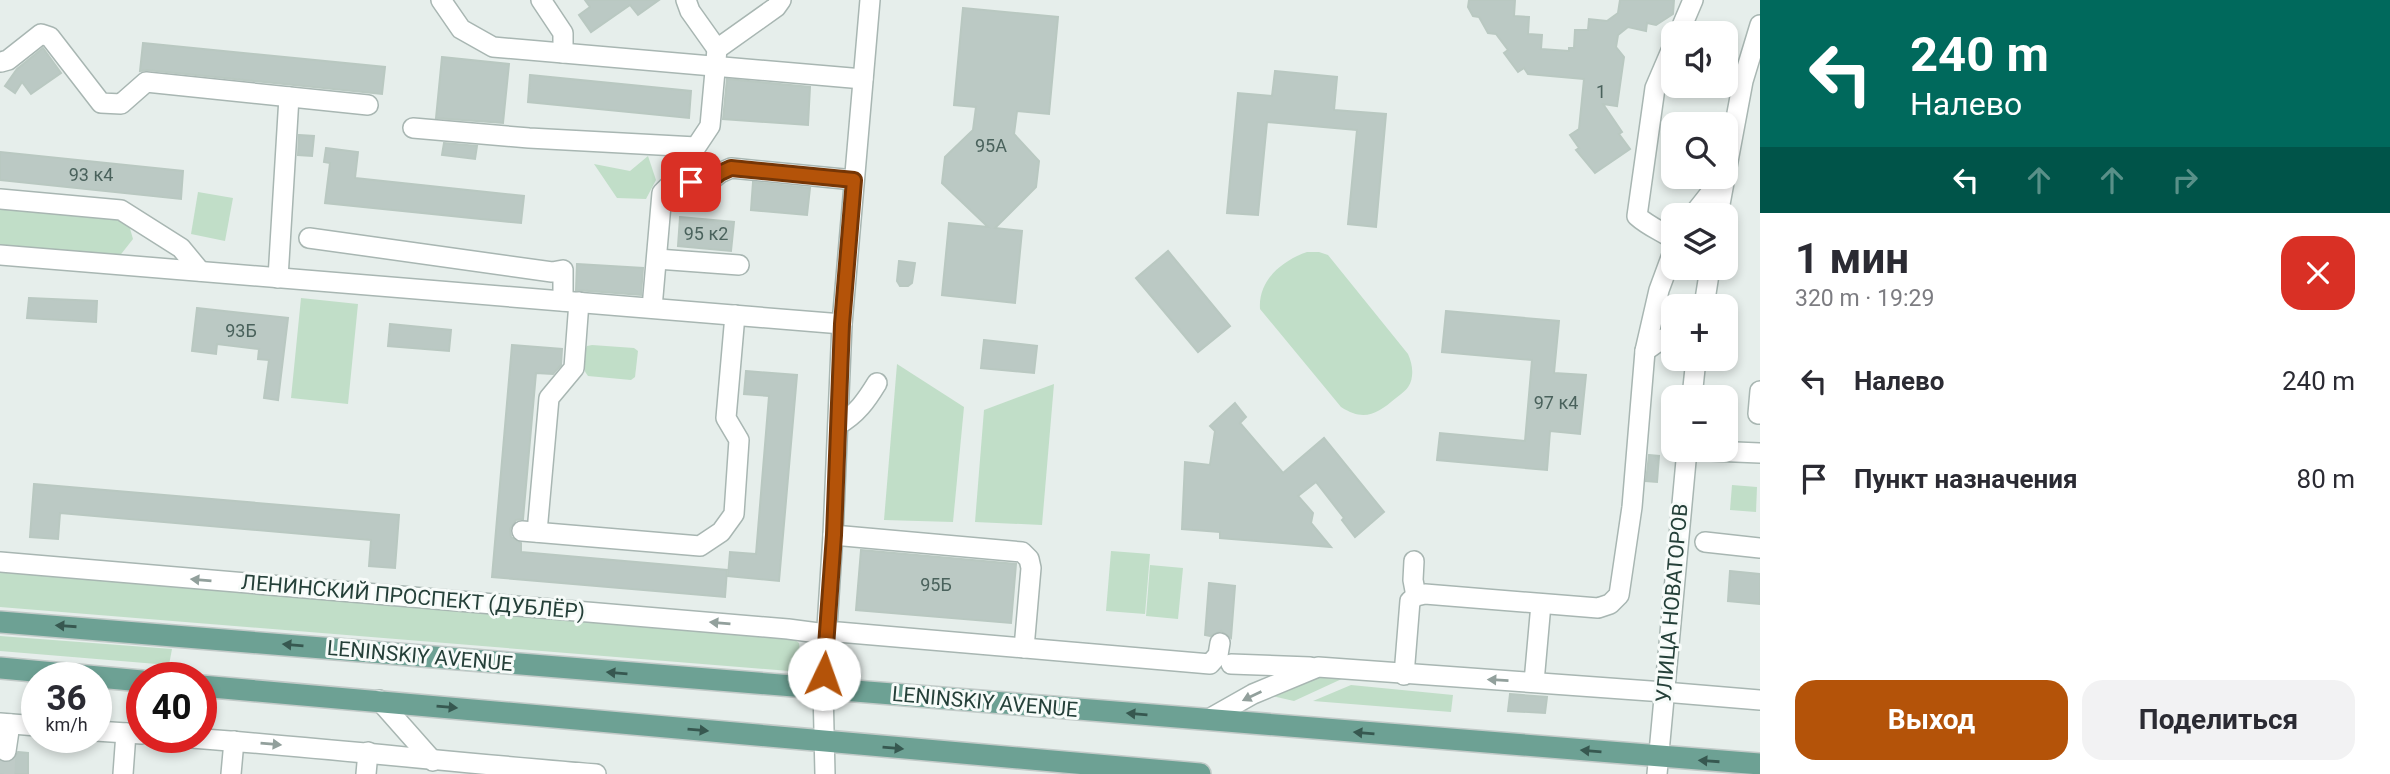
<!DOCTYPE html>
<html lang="ru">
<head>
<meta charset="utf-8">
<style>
	body { margin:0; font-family:Roboto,sans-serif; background:#f2f2f3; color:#2b2b33; height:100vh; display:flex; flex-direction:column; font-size:26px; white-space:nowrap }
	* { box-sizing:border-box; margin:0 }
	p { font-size:23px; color:#7c7c81 }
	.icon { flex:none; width:38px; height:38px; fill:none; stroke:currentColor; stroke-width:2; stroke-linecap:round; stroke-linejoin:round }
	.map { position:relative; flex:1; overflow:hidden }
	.details { display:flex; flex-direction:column; background:#fff; width:630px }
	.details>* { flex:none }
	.hud { background:#00695c; color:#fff; overflow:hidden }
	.fabs { position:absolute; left:1661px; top:21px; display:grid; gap:14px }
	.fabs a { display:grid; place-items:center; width:77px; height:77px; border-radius:14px; background:#fff; box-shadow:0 4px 10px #0003; font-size:35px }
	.speed { position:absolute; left:21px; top:662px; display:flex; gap:14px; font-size:35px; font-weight:700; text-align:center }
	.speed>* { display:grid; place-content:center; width:91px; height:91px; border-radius:50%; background:#fff; box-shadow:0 4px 10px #0003; line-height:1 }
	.speed small { font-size:18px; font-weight:400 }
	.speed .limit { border:10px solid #d22; background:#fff; color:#111 }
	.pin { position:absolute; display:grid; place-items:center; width:60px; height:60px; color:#fff; margin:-30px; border-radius:14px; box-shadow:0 4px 10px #0006 }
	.me { position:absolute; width:77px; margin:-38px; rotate:3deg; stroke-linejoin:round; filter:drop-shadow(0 0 5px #0008) }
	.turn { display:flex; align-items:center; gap:24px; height:147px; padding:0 35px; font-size:32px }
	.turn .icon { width:91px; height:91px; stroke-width:2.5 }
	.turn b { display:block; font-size:49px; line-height:60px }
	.lanes { display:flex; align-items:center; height:66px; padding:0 35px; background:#0003; justify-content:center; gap:35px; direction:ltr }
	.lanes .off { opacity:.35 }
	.round { display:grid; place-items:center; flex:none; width:74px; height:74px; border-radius:21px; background:#f2f2f3 }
	.head { display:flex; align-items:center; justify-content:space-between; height:119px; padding:0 35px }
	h1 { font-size:42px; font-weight:700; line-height:52px }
	.cta { display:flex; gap:14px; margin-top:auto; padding:14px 35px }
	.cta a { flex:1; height:80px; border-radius:21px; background:#b45309; color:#fff; font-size:28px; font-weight:700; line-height:80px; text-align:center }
	.cta a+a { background:#f2f2f3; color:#2b2b33 }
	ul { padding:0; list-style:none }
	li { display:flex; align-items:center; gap:21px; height:98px; padding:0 35px }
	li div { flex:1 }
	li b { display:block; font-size:26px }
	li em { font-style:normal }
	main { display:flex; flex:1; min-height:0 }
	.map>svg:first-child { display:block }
</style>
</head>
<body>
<main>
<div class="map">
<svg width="1760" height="774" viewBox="0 0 1760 774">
	<rect width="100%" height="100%" fill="#e6eeeb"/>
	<g fill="#c1dec8">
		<path d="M648 156 656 180 646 199 617 198 594 164 630 171Z"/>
		<path d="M198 192 233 198 225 241 191 234Z"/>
		<path d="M0 207 120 218 129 225 133 239 118 258 0 249Z"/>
		<path d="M1307 252H1319L1328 255 1408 354C1411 361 1413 368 1412 376 1411 387 1404 392 1396 398 1377 414 1364 422 1341 407L1260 309C1258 281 1281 261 1307 252Z"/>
		<path d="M301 298 358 304 348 404 291 398Z"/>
		<path d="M592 345 634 348 638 351 635 377 631 380 588 376C581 368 582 355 587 346Z"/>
		<path d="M897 364 964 407 953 522 884 520Z"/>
		<path d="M1054 384 1042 525 975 522 984 410Z"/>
		<path d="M1732 485 1757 487 1756 512 1730 510Z"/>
		<path d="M1111 551 1150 554 1145 614 1106 611Z"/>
		<path d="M1150 565 1183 568 1178 619 1146 616Z"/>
		<path d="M0 570 791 637 799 643 801 659 789 671 0 607Z"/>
		<path d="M0 636 172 649 169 665 0 651Z"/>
		<path d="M1321 675 1346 677 1294 701 1268 695Z"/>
		<path d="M1351 685 1453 695 1451 712 1313 701Z"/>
	</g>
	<g fill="#bbc9c4" stroke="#b9c8c1" stroke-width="2">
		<path d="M585 0H659L638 15 630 5 591 32 579 15 590 7Z"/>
		<path d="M1469 0H1515L1514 16 1529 17 1528 34 1542 35 1541 49 1569 51V48H1574L1575 30H1588L1589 19 1607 21 1618 13 1620 0H1674L1673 14 1656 25 1647 23 1646 31 1628 27 1618 35 1616 47 1624 57 1617 106 1603 104 1622 132 1619 134 1630 149 1595 173 1576 150 1579 148 1570 135 1579 129 1584 79 1528 74 1524 68 1518 72 1504 53 1508 50 1496 34 1488 33 1479 17 1473 16 1468 7Z"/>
		<path d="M963 8 1058 17 1049 114 1017 111 1014 134 1039 161 1036 187 995 228 1022 231 1015 303 942 295 949 223 988 227 942 183 945 157 973 130 976 107 954 105Z"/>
		<path d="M143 43 385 67 382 94 147 70 140 71Z"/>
		<path d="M43 48 61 73 31 94 22 82 15 93 5 86 17 69Z"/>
		<path d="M442 57 509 64 503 123 436 118Z"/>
		<path d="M1275 71 1337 77 1334 110 1386 114 1376 227 1348 224 1357 130 1267 122 1258 215 1227 213 1238 93 1272 96Z"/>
		<path d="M530 75 691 91 689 118 528 102Z"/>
		<path d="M727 79 810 87 808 125 723 119Z"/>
		<path d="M299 135 314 136 312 156 298 155Z"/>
		<path d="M444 143 477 146 475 159 442 155Z"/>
		<path d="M326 148 358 152 355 178 524 196 521 223 325 203 330 163 324 162Z"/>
		<path d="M0 152 183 171 181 199 0 180Z"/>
		<path d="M753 182 810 188 807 215 751 210Z"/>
		<path d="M680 217 734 222 731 251 678 246Z"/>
		<path d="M1168 251 1230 326 1198 352 1136 278Z"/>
		<path d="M899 261 915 263 912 283 908 286H900L897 281Z"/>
		<path d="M577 264 643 268 641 295 576 290Z"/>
		<path d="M29 298 97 301 96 322 27 318Z"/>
		<path d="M197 308 288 318 278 400 264 398 269 360 258 359 259 349 217 344 216 354 192 351Z"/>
		<path d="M1446 311 1559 321 1554 373 1586 375 1580 434 1550 431 1547 470 1437 460 1440 433 1525 441 1532 360 1442 352Z"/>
		<path d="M390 324 451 330 449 351 388 346Z"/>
		<path d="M984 340 1037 346 1034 373 981 368Z"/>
		<path d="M512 345 562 349 561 365 553 374 536 373 523 519 516 520 510 529 511 537 521 543V552L727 570 725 597 492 577Z"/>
		<path d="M746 371 797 375 779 581 728 576 730 552 756 554 769 396 744 394Z"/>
		<path d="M1235 403 1246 417 1240 423 1283 473 1324 438 1384 512 1355 537 1342 520 1344 518 1316 482 1298 496 1313 513 1311 523 1331 547 1220 538V532L1182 529 1185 462 1210 465 1215 431 1210 426Z"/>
		<path d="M1649 455 1659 456 1657 482 1646 481Z"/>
		<path d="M34 484 399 515 395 568 369 566 371 540 60 513 58 539 30 537Z"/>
		<path d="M861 550 1016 564 1011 623 856 610Z"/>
		<path d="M1730 571 1760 574V604L1728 601Z"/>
		<path d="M1209 583 1235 586 1231 638 1221 631 1210 636 1205 635Z"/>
		<path d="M1510 694 1547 697 1545 713 1508 711Z"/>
		<path d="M18 752 28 753V774H0V761L11 762Z"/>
	</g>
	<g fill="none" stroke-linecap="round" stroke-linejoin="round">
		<path stroke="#bfcbc7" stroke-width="19" stroke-dasharray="19 10" stroke-linecap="butt" d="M5 774 6 751"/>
		<g stroke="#a8b6b2" stroke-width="22">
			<g id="minor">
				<path d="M441 0 461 29 493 47 863 79"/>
				<path d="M541 0 563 33V53"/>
				<path d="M686 0 690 11 717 49"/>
				<path d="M1679 33 1693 0"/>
				<path d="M1673 46 1655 88 1637 216C1648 226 1661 231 1673 239"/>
				<path d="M1 62 8 60 41 34 50 37 101 103 121 104 146 82 368 105"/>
				<path d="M413 128 529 138 696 147 710 126 717 49 776 7 781 0"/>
				<path d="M1726 172 1743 81 1760 25"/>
				<path d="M0 199 121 210 181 248 200 271"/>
				<path d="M1693 215 1723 177"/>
				<path d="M1718 215 1725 177"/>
				<path d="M309 238 552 272 563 270V301"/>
				<path d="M0 255 842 324"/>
				<path d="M657 259 739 265"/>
				<path d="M278 278 289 97"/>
				<path d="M1704 306 1710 268"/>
				<path d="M652 308 662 193 672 183 709 182 720 173 731 168 854 180"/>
				<path d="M1645 351 1662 339H1673"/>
				<path d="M1760 391 1758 414H1760"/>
				<path d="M1692 397 1696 359"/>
				<path d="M838 425C857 414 866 401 877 383"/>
				<path d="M1687 450 1760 453"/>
				<path d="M522 531 700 546 721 532 734 514 739 440 726 418 735 315"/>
				<path d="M537 532 549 398 574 368 579 302"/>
				<path d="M833 535 1022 552 1029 559 1031 568 1024 648"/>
				<path d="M1705 542 1760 548"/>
				<path d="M1414 561 1413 580 1416 596"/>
				<path d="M0 562 788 629 826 634"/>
				<path d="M838 632 1210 664 1218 655 1220 643"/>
				<path d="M1231 664 1310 667"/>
				<path d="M1404 675 1410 601 1416 596 1425 594 1598 608 1610 604 1619 595 1632 507 1645 351 1659 290 1673 252"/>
				<path d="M1534 682 1541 604"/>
				<path d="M379 700 433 761"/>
				<path d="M1207 720 1253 694 1318 667 1664 692 1760 700"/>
				<path d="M0 723 37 726"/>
				<path d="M96 731 142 734"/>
				<path d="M178 737C318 747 456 763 596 774"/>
				<path d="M6 751 10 724"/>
				<path d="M123 774 126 733"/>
				<path d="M231 774 234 741"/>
				<path d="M366 774 368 752"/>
				<path d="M825 774 823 688 833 535 842 324 870 0"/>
				<path d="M1657 774 1687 450"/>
			</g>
		</g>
		<g stroke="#c2cac8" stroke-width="24">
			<g id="major">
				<path d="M0 622 1760 764"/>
				<path d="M0 668 142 681"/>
				<path d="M201 686 1200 774"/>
			</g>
		</g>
		<use href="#minor" stroke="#fff" stroke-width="19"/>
		<use href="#major" stroke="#6da194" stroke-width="21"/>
	</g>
	<defs><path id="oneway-solid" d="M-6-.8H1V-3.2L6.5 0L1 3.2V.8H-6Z" transform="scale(1.75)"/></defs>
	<g fill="#92a09c">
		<use href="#oneway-solid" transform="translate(201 580) rotate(-175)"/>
		<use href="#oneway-solid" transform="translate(720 623) rotate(-175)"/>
		<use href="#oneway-solid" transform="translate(1498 680) rotate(-177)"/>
		<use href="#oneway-solid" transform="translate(1252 696) rotate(154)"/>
		<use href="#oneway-solid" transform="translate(271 744) rotate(5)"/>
	</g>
	<g fill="#375850">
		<use href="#oneway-solid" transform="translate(66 626) rotate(-176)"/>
		<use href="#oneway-solid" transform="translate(293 645) rotate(-175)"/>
		<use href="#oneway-solid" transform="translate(617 673) rotate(-175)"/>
		<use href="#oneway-solid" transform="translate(447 707) rotate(5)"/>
		<use href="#oneway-solid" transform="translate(1137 714) rotate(-175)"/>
		<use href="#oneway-solid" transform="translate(698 730) rotate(5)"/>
		<use href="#oneway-solid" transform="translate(1364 733) rotate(-175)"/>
		<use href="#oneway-solid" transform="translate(893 748) rotate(5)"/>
		<use href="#oneway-solid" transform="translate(1591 751) rotate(-175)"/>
		<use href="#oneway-solid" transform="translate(1709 761) rotate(-176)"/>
	</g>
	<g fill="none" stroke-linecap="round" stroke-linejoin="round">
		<g stroke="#753606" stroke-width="18">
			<path id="route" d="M691 182H709L720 173 731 168 854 180 842 324 834 535 824 674"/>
		</g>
		<use href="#route" stroke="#b45309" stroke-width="12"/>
	</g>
	<g text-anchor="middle" stroke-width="6" stroke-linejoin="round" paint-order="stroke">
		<g font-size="18" fill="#4a625c">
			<text x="1601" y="98">1</text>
			<text x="991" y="152">95А</text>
			<text x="91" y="181">93 к4</text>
			<text x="706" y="240">95 к2</text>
			<text x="241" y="337">93Б</text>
			<text x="1556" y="409">97 к4</text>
			<text x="936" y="591">95Б</text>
		</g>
		<g font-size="21" fill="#254039" stroke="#f7fbf9">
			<text transform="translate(413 597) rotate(5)" y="7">ЛЕНИНСКИЙ ПРОСПЕКТ (ДУБЛЁР)</text>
			<text transform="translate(1672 603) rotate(-85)" y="7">УЛИЦА НОВАТОРОВ</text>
			<text transform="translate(420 656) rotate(5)" y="7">LENINSKIY AVENUE</text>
			<text transform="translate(985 702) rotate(5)" y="7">LENINSKIY AVENUE</text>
		</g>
	</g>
</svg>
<div class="fabs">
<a><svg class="icon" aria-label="sound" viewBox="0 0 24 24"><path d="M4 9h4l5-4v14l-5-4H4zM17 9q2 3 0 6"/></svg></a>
<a><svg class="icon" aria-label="search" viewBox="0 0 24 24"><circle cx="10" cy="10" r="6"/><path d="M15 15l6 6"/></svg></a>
<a><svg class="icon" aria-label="layers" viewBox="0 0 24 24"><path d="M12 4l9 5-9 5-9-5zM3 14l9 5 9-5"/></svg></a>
<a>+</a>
<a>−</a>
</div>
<div class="speed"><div>36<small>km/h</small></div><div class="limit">40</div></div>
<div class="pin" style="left:691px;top:182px;background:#d93025"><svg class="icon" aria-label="arrive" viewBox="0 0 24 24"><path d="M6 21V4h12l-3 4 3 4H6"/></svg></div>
<svg class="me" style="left:824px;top:674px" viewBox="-20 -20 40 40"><circle r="19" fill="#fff"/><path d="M0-13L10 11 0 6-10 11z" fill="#b45309"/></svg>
</div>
<section class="details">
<div class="hud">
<div class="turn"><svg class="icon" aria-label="left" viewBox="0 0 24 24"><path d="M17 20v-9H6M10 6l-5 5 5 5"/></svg><div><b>240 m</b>Налево</div></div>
<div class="lanes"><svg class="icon" aria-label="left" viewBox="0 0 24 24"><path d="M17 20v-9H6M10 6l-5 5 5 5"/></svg><svg class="icon off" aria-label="ahead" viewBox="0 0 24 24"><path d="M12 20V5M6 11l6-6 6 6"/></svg><svg class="icon off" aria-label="ahead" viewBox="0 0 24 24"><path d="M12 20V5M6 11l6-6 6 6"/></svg><svg class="icon off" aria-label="right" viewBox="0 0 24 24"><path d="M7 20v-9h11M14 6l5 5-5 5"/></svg></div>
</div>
<div class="head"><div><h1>1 мин</h1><p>320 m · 19:29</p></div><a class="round" style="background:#d93025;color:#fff"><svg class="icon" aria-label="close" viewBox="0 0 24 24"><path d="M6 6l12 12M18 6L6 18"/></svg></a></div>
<ul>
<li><svg class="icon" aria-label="left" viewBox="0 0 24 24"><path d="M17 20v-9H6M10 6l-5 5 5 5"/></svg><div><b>Налево</b></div><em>240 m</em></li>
<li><svg class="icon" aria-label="arrive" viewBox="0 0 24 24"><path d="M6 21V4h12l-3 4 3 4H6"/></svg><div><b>Пункт назначения</b></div><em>80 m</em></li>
</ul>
<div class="cta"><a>Выход</a><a>Поделиться</a></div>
</section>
</main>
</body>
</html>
